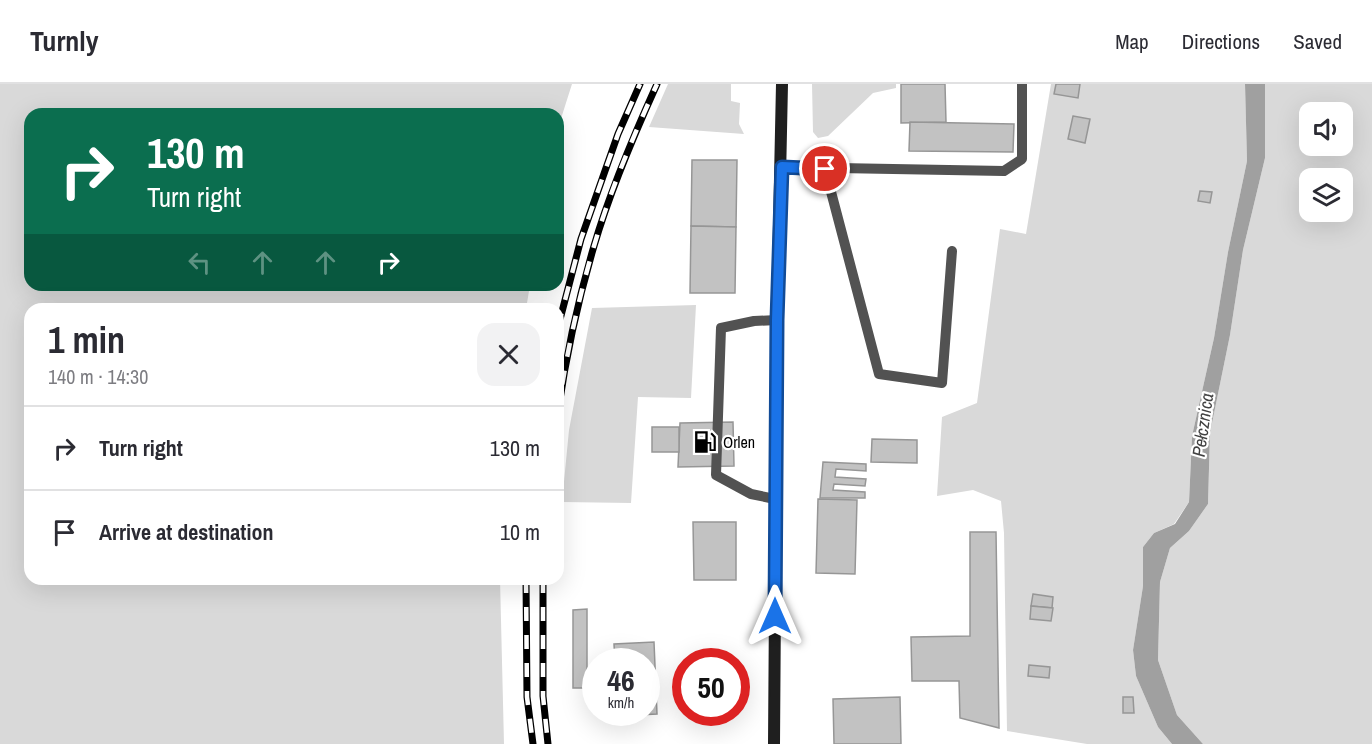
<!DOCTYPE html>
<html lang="en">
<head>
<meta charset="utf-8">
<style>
	body { margin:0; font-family:"Archivo Narrow",sans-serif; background:#f2f2f3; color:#2b2b33; height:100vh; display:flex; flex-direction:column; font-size:22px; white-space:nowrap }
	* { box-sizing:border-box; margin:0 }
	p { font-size:20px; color:#7c7c81 }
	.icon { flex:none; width:33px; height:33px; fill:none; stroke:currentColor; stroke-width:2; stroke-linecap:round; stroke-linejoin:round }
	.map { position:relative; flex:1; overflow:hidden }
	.drawer { position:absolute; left:24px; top:219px; width:540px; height:282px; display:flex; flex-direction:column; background:#fff; border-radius:18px; box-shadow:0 6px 24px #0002 }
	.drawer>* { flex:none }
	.guide { position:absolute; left:24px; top:24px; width:540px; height:183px; border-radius:18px; box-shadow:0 6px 24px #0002; background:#0b6e4f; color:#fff; overflow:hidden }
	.controls { position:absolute; left:1299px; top:18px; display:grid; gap:12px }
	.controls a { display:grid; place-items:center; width:54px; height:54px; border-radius:12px; background:#fff; box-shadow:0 6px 24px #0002; font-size:30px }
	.speed { position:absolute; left:582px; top:564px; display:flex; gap:12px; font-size:30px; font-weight:700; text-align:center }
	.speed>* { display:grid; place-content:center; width:78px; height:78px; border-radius:50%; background:#fff; box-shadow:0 6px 24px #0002; line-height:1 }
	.speed small { font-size:15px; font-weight:400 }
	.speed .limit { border:9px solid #d22; background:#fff; color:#111 }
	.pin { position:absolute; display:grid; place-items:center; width:51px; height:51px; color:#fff; margin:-26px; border:3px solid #fff; border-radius:50%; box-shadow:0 2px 6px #0007 }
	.me { position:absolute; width:66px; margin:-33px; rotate:0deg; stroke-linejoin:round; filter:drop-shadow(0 0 4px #0008) }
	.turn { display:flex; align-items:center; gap:21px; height:126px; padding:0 24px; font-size:27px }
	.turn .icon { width:78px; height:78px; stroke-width:2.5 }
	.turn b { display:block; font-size:42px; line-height:51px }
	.lanes { display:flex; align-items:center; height:57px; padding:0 24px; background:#0003; justify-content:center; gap:30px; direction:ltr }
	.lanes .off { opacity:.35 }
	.round { display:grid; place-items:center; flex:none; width:63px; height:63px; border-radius:18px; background:#f2f2f3 }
	.overview { display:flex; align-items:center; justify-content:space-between; height:102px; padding:0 24px }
	h1 { font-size:36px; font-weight:700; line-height:45px }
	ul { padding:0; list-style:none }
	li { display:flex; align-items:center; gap:18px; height:84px; padding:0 24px; border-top:2px solid #e1e1e2 }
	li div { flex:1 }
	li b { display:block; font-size:22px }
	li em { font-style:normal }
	header { display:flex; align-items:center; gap:36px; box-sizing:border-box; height:84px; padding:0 30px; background:#fff; border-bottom:2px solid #e1e1e2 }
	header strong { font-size:28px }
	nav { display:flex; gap:33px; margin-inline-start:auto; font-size:21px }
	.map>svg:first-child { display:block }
</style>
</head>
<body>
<header>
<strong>Turnly</strong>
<nav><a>Map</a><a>Directions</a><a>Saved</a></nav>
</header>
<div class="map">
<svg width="1372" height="660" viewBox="0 0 1372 660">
	<rect width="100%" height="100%" fill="#fff"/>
	<g fill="#d9d9d9" fill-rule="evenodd">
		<path d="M0 0H572L558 44V30H30V201H530L526 225H30V495H500L504 660H0Z"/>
		<path d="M668 0H731V17L740 19 739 40 744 50 649 43Z"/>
		<path d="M812 0H896V4L873 9 828 52 818 54 813 48Z"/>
		<path d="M1051 0H1245L1247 77 1228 168 1214 254 1192 352 1189 418 1174 440 1154 449 1143 463V502L1133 566 1136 592 1158 643 1172 660H1087L1007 647 1004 449 1001 417 973 406 937 412 942 333 977 319 1000 145 1026 150Z"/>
		<path d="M1265 0H1372V660H1203L1177 631 1158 576 1160 498 1170 464 1189 447 1208 420 1210 349 1230 251 1243 166 1265 74ZM1310 28H1342V62H1310ZM1310 94H1342V128H1310Z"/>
		<path d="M696 221 691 314 638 313 631 419 562 418 569 346 592 224Z"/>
	</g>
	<path fill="#a0a0a0" d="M1245 0H1265V74L1243 166 1230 251 1210 349 1208 420 1189 447 1170 464 1160 498 1158 576 1177 631 1203 660H1172L1158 643 1136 592 1133 566 1143 502V463L1154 449 1175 440 1189 418 1192 352 1214 254 1228 168 1247 77Z"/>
	<g fill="#c2c2c2" stroke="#969696" stroke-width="1.5">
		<path d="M901 0H945L946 38 901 39Z"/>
		<path d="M1056 0H1080L1078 14 1054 10Z"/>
		<path d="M1073 32 1090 35 1085 59 1068 55Z"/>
		<path d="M910 38 1014 40 1013 68 909 67Z"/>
		<path d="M692 76H737L736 143 691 142Z"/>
		<path d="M1200 107 1212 108 1210 119 1198 117Z"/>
		<path d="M691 142 736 143 735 209H690Z"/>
		<path d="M733 338 734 382 678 383 680 339Z"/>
		<rect x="652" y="343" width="27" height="25"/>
		<path d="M872 355 917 356V379L871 378Z"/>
		<path d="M823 378 866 380V387L836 385 835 393 866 395 865 402 834 400 833 406 865 408V414H820Z"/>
		<path d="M818 415 857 416 855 490 816 489Z"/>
		<path d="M693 438H736V496H694Z"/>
		<path d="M970 448H996L999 644 960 634 959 597H912L911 553 970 552Z"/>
		<path d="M1033 510 1053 513 1052 524 1031 522Z"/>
		<path d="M1031 522 1053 524 1051 537 1030 535Z"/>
		<path d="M587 525V604H573V526Z"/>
		<path d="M654 558 657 630 617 632V628H646V578H615L614 560Z"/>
		<path d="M1029 581 1050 583 1049 594 1028 592Z"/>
		<path d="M900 613 901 660H834L833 615Z"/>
		<path d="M1123 613H1133L1134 629H1123Z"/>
	</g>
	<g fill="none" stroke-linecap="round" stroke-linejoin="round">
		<g stroke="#525252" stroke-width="10">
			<path d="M782 83 1004 87 1022 75V0"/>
			<path d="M825 85 879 290 942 299 952 167"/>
			<path d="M775 415 751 410 716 391 721 244 754 237 777 236"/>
		</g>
		<path stroke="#1f1f1f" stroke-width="12" d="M774 660 777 236 782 0"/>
		<g stroke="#000" stroke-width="7">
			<g id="rail">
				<path d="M558 243 581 155 618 50 640 0"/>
				<path d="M558 328C566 272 578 216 594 162 610 107 633 53 657 0"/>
				<path d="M526 495 527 613 533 660"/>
				<path d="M543 495V612L548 660"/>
			</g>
		</g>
		<use href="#rail" stroke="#fff" stroke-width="4.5" stroke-dasharray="14" stroke-linecap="butt"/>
	</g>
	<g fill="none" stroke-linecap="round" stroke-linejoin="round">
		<g stroke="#114b97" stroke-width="15">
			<path id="route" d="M775 532 777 236 782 83 825 85"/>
		</g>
		<use href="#route" stroke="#1a73e8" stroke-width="10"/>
	</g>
	<defs>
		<g id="fuel-bare" transform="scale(1.8)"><path d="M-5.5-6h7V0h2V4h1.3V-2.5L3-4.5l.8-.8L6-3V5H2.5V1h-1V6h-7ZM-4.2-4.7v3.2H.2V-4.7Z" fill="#000" stroke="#fff" stroke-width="2.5" paint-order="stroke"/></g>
	</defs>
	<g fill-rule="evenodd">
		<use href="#fuel-bare" x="705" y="358"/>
	</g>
	<g text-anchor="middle" stroke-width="4.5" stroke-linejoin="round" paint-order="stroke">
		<g font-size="16" fill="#000" stroke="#fff" text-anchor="start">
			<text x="723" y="364">Orlen</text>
		</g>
		<g font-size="18" font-style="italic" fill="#414141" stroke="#fff">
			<text transform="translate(1203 341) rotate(-82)" y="6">Pełcznica</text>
		</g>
	</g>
</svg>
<div class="controls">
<a><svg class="icon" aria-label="sound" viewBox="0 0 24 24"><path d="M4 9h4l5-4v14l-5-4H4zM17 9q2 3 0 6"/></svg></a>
<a><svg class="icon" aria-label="layers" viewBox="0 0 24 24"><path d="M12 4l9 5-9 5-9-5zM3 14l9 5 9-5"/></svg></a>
</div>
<div class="speed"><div>46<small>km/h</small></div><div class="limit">50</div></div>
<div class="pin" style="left:825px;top:85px;background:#d93025"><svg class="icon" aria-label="arrive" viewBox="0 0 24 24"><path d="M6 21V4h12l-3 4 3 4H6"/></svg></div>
<svg class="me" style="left:775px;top:532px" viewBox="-20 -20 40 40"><path d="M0-17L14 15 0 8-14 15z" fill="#1a73e8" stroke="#fff" stroke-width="4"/></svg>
<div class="guide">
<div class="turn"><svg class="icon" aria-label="right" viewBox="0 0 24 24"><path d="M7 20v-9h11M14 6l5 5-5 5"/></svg><div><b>130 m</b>Turn right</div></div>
<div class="lanes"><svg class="icon off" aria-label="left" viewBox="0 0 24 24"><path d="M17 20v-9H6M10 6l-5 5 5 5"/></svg><svg class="icon off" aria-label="ahead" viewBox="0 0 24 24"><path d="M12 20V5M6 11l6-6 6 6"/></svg><svg class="icon off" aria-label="ahead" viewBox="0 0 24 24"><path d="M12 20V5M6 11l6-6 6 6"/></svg><svg class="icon" aria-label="right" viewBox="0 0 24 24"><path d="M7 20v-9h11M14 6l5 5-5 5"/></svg></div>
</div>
<section class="drawer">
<div class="overview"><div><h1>1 min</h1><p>140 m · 14:30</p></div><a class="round"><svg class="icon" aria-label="close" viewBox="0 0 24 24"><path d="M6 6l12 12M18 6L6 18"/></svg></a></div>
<ul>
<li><svg class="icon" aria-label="right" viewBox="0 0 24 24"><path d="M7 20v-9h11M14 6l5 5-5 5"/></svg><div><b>Turn right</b></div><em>130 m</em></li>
<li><svg class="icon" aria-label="arrive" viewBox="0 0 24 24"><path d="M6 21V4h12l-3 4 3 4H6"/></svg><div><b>Arrive at destination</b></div><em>10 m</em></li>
</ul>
</section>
</div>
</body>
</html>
